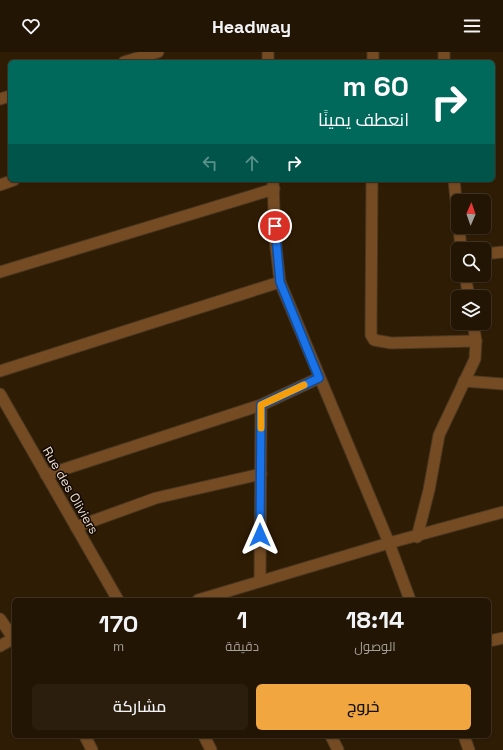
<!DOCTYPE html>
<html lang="ar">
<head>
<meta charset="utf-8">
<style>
	body { margin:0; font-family:"Space Grotesk",Cairo,sans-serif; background:#2b1e0d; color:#f1f3f6; direction:rtl; height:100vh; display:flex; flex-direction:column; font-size:15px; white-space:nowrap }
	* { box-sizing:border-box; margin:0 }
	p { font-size:13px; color:#a39f9a }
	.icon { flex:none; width:22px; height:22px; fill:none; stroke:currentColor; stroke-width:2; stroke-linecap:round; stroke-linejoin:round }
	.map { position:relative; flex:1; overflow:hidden; direction:ltr }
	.details { position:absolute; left:12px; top:546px; width:479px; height:140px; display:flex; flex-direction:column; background:#231503; border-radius:6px; box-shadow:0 1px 3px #0004,0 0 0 1px #403425; direction:rtl }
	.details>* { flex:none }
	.guide { position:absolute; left:8px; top:8px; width:487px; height:122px; border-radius:6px; box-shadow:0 1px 3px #0004,0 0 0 1px #403425; direction:rtl; background:#00695c; color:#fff; overflow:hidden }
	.needle { width:26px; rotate:2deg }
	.fabs { position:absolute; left:451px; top:142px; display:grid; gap:8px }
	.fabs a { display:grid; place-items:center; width:40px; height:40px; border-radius:6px; background:#231503; box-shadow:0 1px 3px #0004,0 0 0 1px #403425; font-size:20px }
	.pin { position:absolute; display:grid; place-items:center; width:34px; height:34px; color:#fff; margin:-17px; border:2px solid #fff; border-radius:50%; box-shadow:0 1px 4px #0007 }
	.me { position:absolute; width:44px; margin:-22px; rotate:0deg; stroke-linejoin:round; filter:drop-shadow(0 0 3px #0008) }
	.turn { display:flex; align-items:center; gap:14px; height:84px; padding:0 20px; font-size:18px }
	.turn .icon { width:52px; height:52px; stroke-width:2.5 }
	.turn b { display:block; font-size:28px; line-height:34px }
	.lanes { display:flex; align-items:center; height:38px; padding:0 20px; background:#0003; justify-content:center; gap:20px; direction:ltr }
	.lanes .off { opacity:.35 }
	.eta { display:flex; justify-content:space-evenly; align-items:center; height:68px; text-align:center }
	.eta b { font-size:24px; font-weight:600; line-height:28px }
	.primary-button { display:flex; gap:8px; margin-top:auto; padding:8px 20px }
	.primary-button a { flex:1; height:46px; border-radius:6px; background:#f1a640; color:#111; font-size:16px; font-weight:600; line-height:46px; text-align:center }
	.primary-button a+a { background:#2b1e0d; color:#f1f3f6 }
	header { display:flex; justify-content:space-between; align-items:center; height:52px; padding:0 20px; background:#231503; font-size:18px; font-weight:600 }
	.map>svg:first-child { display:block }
</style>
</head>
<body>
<header><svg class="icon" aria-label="menu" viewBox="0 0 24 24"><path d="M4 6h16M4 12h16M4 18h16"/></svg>Headway<svg class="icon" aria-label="heart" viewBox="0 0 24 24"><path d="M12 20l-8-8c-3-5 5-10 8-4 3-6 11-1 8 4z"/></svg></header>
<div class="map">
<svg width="503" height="698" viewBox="0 0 503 698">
	<rect width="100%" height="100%" fill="#2f1c04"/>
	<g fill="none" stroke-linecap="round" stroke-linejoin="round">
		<g stroke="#4a3721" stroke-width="13">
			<g id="minor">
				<path d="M268 0V10"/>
				<path d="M444 0V10"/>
				<path d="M124 10 158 0"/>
				<path d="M373 10V0"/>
				<path d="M0 47 10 44"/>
				<path d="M273 128 275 187 280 230 389 491 410 548"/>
				<path d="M372 128 371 275V283L374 288 391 291 476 289"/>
				<path d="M454 128 458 167"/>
				<path d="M0 133 14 128"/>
				<path d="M459 175 461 197"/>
				<path d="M484 202 503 200"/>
				<path d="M0 220 274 137"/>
				<path d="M465 223 469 245"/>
				<path d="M0 319 280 230"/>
				<path d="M464 329 503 332"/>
				<path d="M0 342 118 548"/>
				<path d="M46 423 261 353 319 326"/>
				<path d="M76 475 156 446 261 422"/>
				<path d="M417 485 429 438 439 383 475 307 476 289 473 271"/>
				<path d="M260 529 261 353"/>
				<path d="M198 548 389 491 503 460"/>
				<path d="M0 567 14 587"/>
				<path d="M489 589 503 586"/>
				<path d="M0 594 14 586"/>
				<path d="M85 684 92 698"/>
				<path d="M204 684 211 698"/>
				<path d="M331 684 338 698"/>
				<path d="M464 684 469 698"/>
			</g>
		</g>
		<use href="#minor" stroke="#744b23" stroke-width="11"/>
	</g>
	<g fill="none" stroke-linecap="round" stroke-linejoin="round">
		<g stroke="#114b97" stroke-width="10">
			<path id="route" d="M260 483 261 353 319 326 280 230 275 174"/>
		</g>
		<use href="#route" stroke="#1a73e8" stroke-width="7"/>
		<path stroke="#f59e0b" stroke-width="7" d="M261 376V353L304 333"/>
	</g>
	<g text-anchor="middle" stroke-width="3" stroke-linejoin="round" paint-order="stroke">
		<g font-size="13" fill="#eddfd1" stroke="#110802">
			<text transform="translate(71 438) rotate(60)" y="5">Rue des Oliviers</text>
		</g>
	</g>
</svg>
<div class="fabs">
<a><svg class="needle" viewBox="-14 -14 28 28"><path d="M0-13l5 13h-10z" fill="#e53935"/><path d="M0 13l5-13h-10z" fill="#a39f9a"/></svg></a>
<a><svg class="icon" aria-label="search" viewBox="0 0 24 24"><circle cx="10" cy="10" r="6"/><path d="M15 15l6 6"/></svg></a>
<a><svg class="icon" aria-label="layers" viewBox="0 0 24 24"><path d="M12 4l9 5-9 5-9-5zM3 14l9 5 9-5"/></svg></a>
</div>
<div class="pin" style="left:275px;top:174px;background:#d93025"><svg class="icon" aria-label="arrive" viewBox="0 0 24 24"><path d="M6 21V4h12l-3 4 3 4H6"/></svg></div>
<svg class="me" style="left:260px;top:483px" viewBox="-20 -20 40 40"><path d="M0-17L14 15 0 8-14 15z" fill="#1a73e8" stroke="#fff" stroke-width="4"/></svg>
<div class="guide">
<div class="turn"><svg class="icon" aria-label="right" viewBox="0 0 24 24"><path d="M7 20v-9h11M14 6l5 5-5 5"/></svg><div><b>60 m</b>انعطف يمينًا</div></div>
<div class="lanes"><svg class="icon off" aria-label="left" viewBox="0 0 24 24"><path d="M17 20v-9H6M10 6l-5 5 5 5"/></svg><svg class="icon off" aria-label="ahead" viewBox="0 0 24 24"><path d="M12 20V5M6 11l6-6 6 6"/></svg><svg class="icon" aria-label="right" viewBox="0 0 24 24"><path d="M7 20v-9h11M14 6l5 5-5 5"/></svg></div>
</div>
<section class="details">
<div class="eta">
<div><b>18:14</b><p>الوصول</p></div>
<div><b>1</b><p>دقيقة</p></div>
<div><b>170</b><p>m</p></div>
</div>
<div class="primary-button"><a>خروج</a><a>مشاركة</a></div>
</section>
</div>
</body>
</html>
